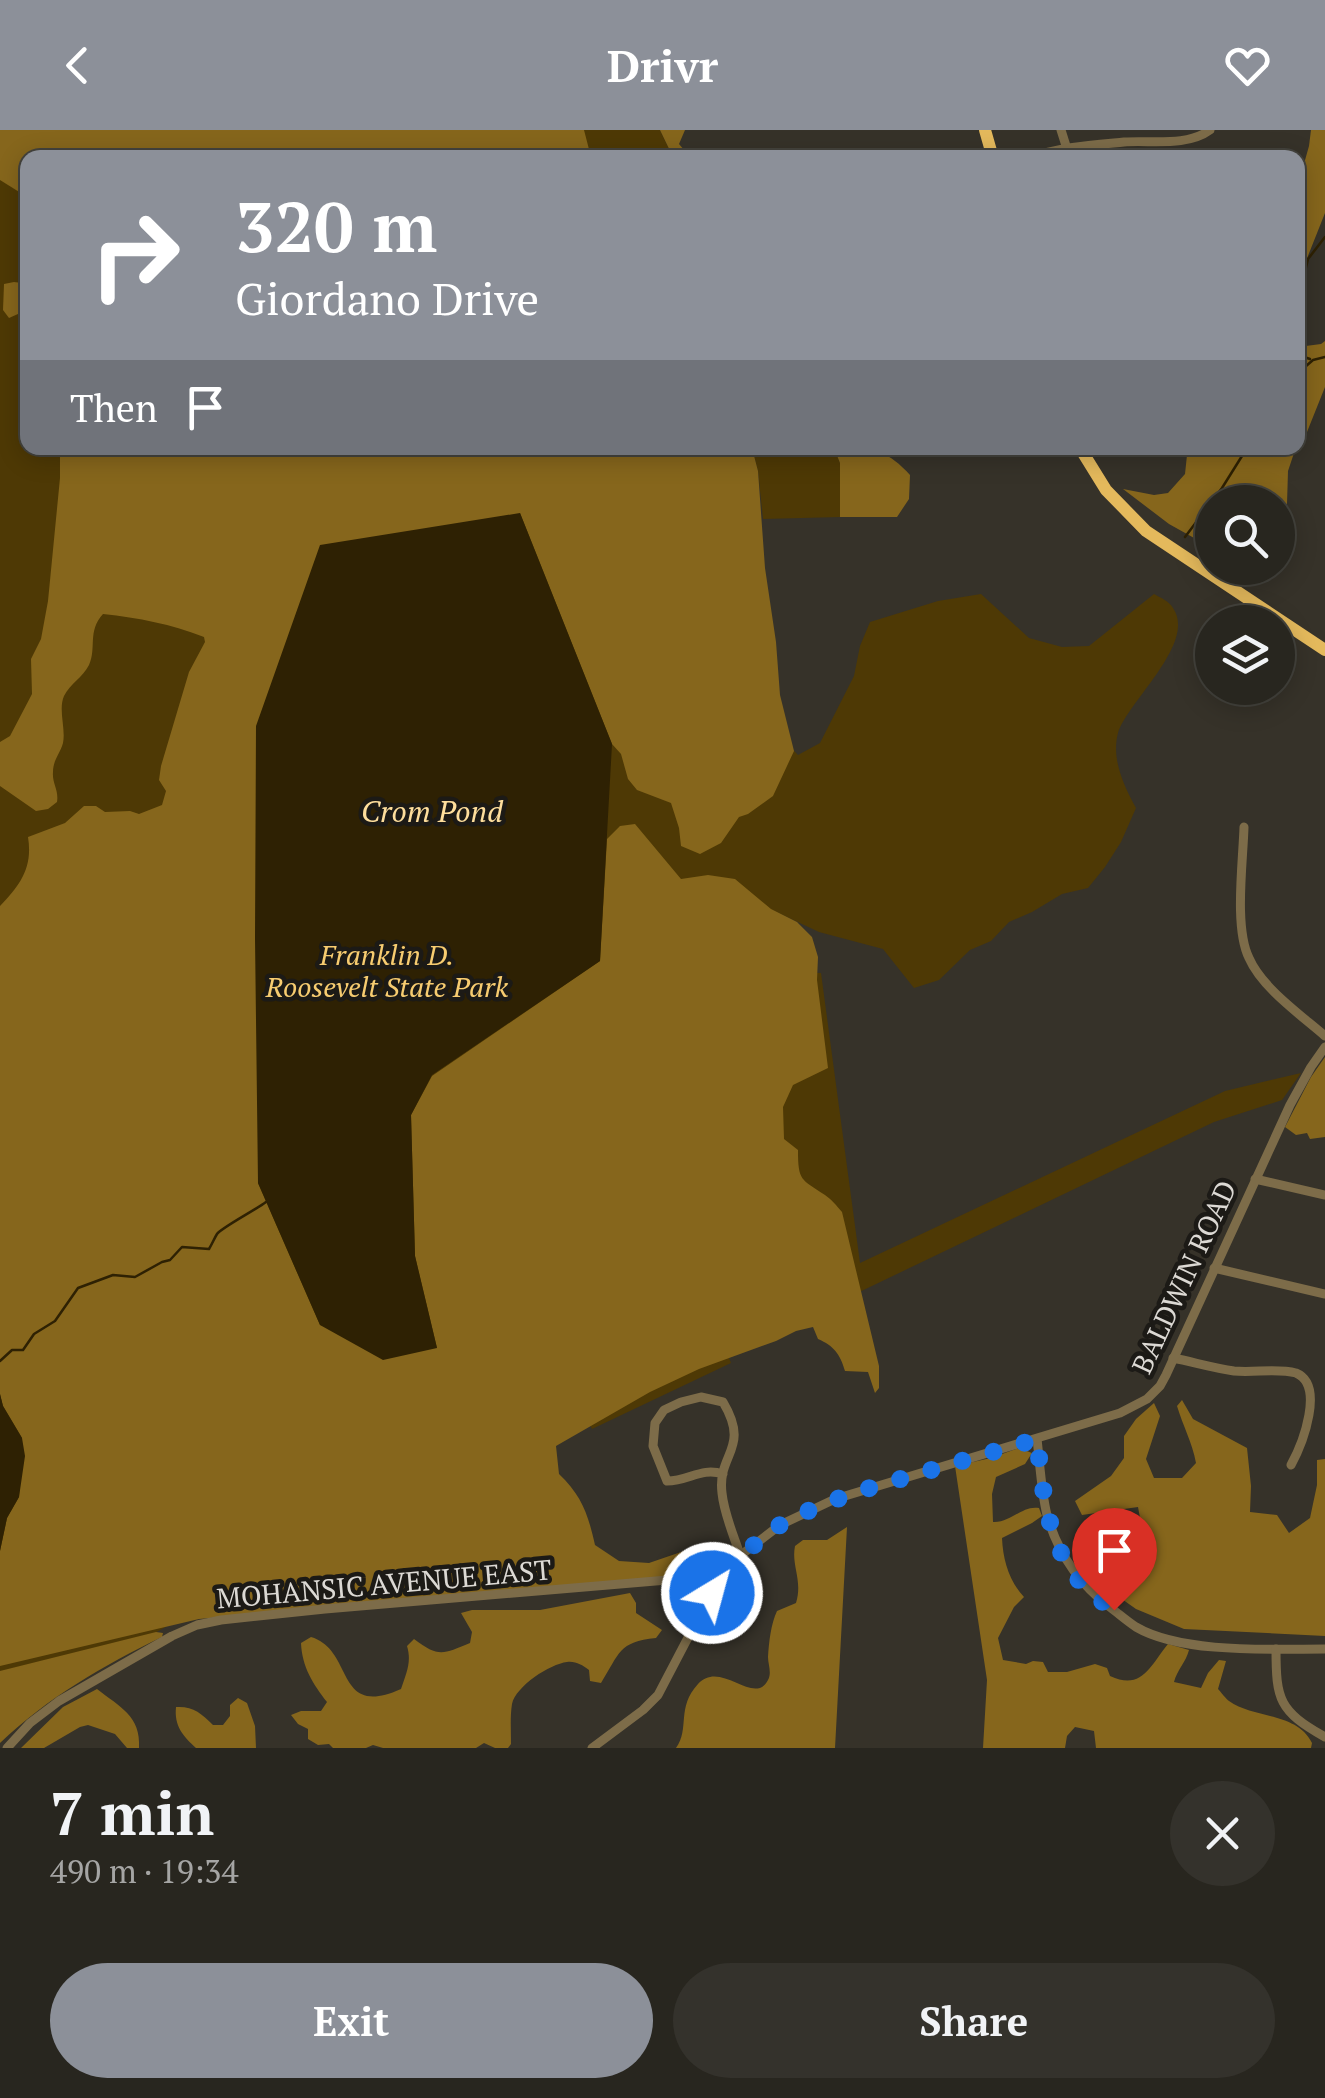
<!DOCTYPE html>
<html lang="en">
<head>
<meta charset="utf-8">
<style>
	body { margin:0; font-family:"PT Serif",serif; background:#34322c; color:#f1f3f6; height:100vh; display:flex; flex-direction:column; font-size:38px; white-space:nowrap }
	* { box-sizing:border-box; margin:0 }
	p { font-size:32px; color:#a5a5a4 }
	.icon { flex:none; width:55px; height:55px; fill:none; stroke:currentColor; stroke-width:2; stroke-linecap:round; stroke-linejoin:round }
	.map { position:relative; height:1618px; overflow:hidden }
	.sheet { display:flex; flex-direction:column; background:#28261f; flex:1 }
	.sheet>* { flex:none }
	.guide { position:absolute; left:20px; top:20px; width:1285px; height:305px; border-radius:20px; box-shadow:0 5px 25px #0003,0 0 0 2px #44433d; background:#8c9099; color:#fff; overflow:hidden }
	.tools { position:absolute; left:1195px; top:355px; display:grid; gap:20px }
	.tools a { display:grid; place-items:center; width:100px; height:100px; border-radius:50%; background:#28261f; box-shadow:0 5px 25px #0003,0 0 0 2px #44433d; font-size:50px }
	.pin { position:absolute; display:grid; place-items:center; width:85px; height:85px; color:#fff; margin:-102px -42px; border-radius:50% 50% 50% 0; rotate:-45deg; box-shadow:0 0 10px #0007 }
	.pin .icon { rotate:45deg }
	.me { position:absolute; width:110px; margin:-55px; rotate:37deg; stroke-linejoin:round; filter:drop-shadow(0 0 8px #0008) }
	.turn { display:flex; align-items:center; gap:35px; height:210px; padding:0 50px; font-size:45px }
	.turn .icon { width:130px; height:130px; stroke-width:2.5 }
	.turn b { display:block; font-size:70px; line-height:85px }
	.then { display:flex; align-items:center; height:95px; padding:0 50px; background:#0003; gap:20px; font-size:38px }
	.round { display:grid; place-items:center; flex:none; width:105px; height:105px; border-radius:52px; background:#34322c }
	.headline { display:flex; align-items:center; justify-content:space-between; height:170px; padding:0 50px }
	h1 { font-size:60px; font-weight:600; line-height:75px }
	.action { display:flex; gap:20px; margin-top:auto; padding:20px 50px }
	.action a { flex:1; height:115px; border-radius:60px; background:#8c9099; color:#fff; font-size:40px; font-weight:600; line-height:115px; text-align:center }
	.action a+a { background:#34322c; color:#f1f3f6 }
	header { display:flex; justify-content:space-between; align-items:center; height:130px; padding:0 50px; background:#8c9099; color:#fff; font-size:45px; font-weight:600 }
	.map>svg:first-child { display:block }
</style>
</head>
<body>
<header><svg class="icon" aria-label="back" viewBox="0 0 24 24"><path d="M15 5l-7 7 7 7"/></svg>Drivr<svg class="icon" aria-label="heart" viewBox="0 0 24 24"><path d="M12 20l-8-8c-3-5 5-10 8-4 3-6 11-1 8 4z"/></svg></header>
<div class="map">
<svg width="1325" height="1618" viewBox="0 0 1325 1618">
	<rect width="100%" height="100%" fill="#363229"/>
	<g fill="#4e3905">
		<path d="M0 0H660L673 27 28 28V318H619L785 611 798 625 820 613 854 546 860 516 870 492 938 471 981 464 1029 508 1062 517 1089 516 1154 464C1161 468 1169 471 1173 478 1197 513 1128 571 1118 603 1111 629 1124 656 1136 678L1121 712 1105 737 1088 758 1062 764 1032 782 1009 792 991 811 970 820 939 850 914 858 883 819 819 802 772 780 774 841 821 843 860 1133 1225 961 1301 943 1282 970 1214 992 728 1225 731 1233 592 1299 588 1291 212 1471 53 1560 0 1606Z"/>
		<path d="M752 318H834L840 333V387L763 389 758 341Z"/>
	</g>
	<g fill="#86661c">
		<path d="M0 0H584L591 27 28 28 27 96 24 65 0 50Z"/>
		<path d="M660 0H685L679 14 690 27H673Z"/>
		<path d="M1311 0H1325V83L1298 151V55L1309 16Z"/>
		<path d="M14 152 22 153 27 180 9 188 3 180 4 154Z"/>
		<path d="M1325 211V257L1307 302 1294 323 1288 341 1287 374 1279 382 1278 372H1212V418L1169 394 1123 359 1154 365 1168 363 1185 344 1187 325 1193 318H1298V217L1321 214Z"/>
		<path d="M60 318H752L758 341 765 438 776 512 780 565 794 621 773 666 748 684 739 687 721 713 700 724 681 716 679 698 671 673 637 660 628 649 621 624 612 614 520 383 258 1053 320 1195 437 1218 415 1126 411 985 432 946 600 831 607 709 620 696 635 694 681 749 708 745 735 749 771 779 797 792 812 807 818 827 817 850 828 938 793 955 783 977 784 1009 798 1020C798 1051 801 1049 825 1065 831 1069 837 1076 842 1082L879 1236V1258L875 1263 868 1242 845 1241C840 1224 834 1216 818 1209L813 1197 796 1201 776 1211 699 1239 650 1262 556 1316 559 1344C582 1366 588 1384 595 1415L619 1431 649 1433 684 1421 706 1425 708 1439 683 1445 199 1489 0 1536V1421L7 1388 19 1367 22 1308 3 1276 0 1264V776C20 755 33 738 28 707L65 693 84 676H96L105 682 130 681 139 684 162 675 166 661 159 650 161 636 189 542 205 512 204 507C171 494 139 488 103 484 87 502 97 517 89 535 83 547 70 554 64 566 58 580 66 598 63 613 60 624 53 630 53 642 52 654 59 660 57 672L48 679 36 681 0 656V612L10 606 32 564 31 529 41 509 48 471 60 348Z"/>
		<path d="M834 318C868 317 886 318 910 345L909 369 897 387H840V333Z"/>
		<path d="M1325 927V1007L1310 1009 1307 1003 1296 1005 1285 997 1311 947Z"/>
		<path d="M1182 1270 1193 1289 1247 1318 1251 1356 1250 1382 1277 1385 1289 1403 1310 1388 1317 1355V1330L1325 1329V1506L1184 1499 1136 1479 1092 1448 1102 1442 1132 1434 1143 1404 1138 1377 1082 1385 1075 1371 1111 1346 1124 1328V1306L1136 1289 1154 1273 1160 1286 1146 1329 1154 1348H1182L1196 1333C1192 1312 1183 1296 1177 1276Z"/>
		<path d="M1019 1318 1032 1323 1025 1334 996 1347 992 1364 993 1392C1011 1393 1022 1375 1039 1378L1042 1386 1032 1393 1002 1408C1003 1430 1009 1451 1024 1467L1014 1477 998 1508 1003 1530 1026 1534 1033 1531 1043 1532 1048 1542H1067L1095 1534 1107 1538 1110 1546C1142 1561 1150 1536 1168 1514L1189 1520C1186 1532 1177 1540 1174 1552L1201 1558 1208 1543 1219 1530 1226 1531 1218 1559C1220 1561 1227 1570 1229 1571 1254 1589 1297 1582 1312 1613L1311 1618H1096L1094 1601 1075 1597 1067 1606 1065 1618H983L987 1550 955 1336 991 1328Z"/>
		<path d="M847 1397 835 1618H676C690 1598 676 1578 698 1554 721 1529 754 1577 768 1550 772 1543 768 1534 768 1527 769 1511 771 1494 777 1481L796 1473C803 1450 791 1436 795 1416L803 1410H827Z"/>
		<path d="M630 1463 636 1473V1483L662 1500 656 1508C618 1512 620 1523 601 1553L590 1551 589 1540C582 1535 576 1531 567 1532 550 1534 516 1556 512 1574 510 1586 511 1601 511 1614L508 1618H495L484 1613 476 1618H383L373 1615 366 1618H333L329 1614 318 1615 308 1609V1599L298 1594 291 1585 301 1581H321L327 1572C313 1554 302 1537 301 1513L311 1507C355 1520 334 1589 401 1559 406 1544 412 1532 407 1516L414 1509C439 1528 443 1524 470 1513L472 1502 461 1483 472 1480H540Z"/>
		<path d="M156 1502 163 1503 162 1507C104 1535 47 1568 0 1613V1541Z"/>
		<path d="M97 1559C120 1577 141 1586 139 1618H127L115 1604 88 1595 80 1597 44 1618H21L63 1577Z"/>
		<path d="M238 1568 247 1573 255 1596 256 1618H196C183 1606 174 1596 176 1577 193 1576 201 1583 213 1595H223L230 1586V1575Z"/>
	</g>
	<g fill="#2e2103">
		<path d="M520 383 612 614 600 831 432 945 411 985 415 1126 437 1218 383 1230 320 1195 258 1053 255 808 256 596 320 415Z"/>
		<path d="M0 1264 3 1276 22 1308 25 1326 19 1367 7 1388 0 1421Z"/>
	</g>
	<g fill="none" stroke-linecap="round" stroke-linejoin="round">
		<g stroke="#2e2103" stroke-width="2.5">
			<path d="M1298 162 1301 158 1308 129 1325 107"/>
			<path d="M1298 225 1310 229"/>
			<path d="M1298 243 1313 230 1325 227"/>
			<path d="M1185 407 1222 358 1247 318"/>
			<path d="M0 1231 12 1220H23L34 1204 55 1191 78 1158 113 1145 135 1147 162 1132 170 1130 182 1117 209 1119C212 1114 214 1109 217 1104 221 1098 257 1079 266 1072"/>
		</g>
		<g stroke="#7d6c49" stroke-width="9">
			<path d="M1061 0 1067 19"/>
			<path d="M1029 28C1059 17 1092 15 1124 12 1151 10 1187 17 1210 0"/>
			<path d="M1244 697C1243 732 1234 798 1249 828 1262 858 1301 885 1325 906"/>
			<path d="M1255 1049 1325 1065"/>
			<path d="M1214 1138 1325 1164"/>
			<path d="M1173 1228C1193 1232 1214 1238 1234 1241 1254 1243 1277 1238 1296 1243 1325 1255 1303 1313 1291 1335"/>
			<path d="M1037 1309C1040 1334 1041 1360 1047 1385 1058 1424 1079 1454 1111 1478 1119 1484 1127 1491 1136 1497 1182 1524 1272 1519 1325 1519"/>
			<path d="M723 1344C701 1337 689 1351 667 1351L653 1316 655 1293 664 1280 681 1272 701 1267 723 1272C751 1319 717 1323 722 1363 724 1384 734 1406 740 1425"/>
			<path d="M1276 1519C1276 1570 1279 1581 1325 1607"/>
			<path d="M7 1618 30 1593 59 1571 172 1506 197 1495 221 1490 325 1479 691 1448 728 1435 780 1395 835 1369 1120 1283 1147 1269 1160 1256 1166 1245 1290 975 1311 937 1325 917"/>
			<path d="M592 1618 643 1580 658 1565 704 1477 732 1432"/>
		</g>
		<g stroke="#e4b95c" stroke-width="12">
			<path d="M985 0 993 28"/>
			<path d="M1080 318 1106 360 1146 401 1325 520"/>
		</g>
	</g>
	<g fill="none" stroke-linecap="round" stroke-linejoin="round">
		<path stroke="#1a73e8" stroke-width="18" stroke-dasharray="0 32.4" d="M712 1463 728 1442 732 1432 780 1395 816 1377 856 1362 1037 1309C1043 1362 1047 1422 1089 1461 1096 1468 1106 1474 1114 1480"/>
	</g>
	<g text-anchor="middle" stroke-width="9" stroke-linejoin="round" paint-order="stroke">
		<g font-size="28" font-style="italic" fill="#f7cc70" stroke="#1c1a16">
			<text x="387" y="835">Franklin D.<tspan x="387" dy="32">Roosevelt State Park</tspan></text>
		</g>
		<g font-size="28" fill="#dcd9d4" stroke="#1c1a16">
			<text transform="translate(1184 1147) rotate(-65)" y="10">BALDWIN ROAD</text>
			<text transform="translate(384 1454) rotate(-5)" y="10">MOHANSIC AVENUE EAST</text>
		</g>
		<g font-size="30" font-style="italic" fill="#fede9c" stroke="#1c1a16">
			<text x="432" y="692">Crom Pond</text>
		</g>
	</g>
</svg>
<div class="tools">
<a><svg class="icon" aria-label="search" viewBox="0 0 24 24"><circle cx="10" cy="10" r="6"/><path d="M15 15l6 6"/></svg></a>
<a><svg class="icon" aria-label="layers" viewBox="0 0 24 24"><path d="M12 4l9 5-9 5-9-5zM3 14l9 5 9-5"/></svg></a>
</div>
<div class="pin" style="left:1114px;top:1480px;background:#d93025"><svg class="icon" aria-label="arrive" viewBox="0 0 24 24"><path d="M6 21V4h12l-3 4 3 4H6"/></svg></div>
<svg class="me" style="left:712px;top:1463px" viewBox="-20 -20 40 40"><circle r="17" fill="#1a73e8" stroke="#fff" stroke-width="3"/><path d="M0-11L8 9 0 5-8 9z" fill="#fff"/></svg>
<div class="guide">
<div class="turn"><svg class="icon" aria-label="right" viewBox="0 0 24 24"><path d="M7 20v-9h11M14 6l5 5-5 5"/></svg><div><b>320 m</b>Giordano Drive</div></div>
<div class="then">Then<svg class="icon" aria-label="arrive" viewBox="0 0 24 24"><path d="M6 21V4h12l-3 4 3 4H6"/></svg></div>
</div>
</div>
<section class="sheet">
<div class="headline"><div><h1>7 min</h1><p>490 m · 19:34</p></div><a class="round"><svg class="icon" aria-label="close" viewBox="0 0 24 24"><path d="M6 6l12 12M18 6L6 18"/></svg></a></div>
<div class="action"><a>Exit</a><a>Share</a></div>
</section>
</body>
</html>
